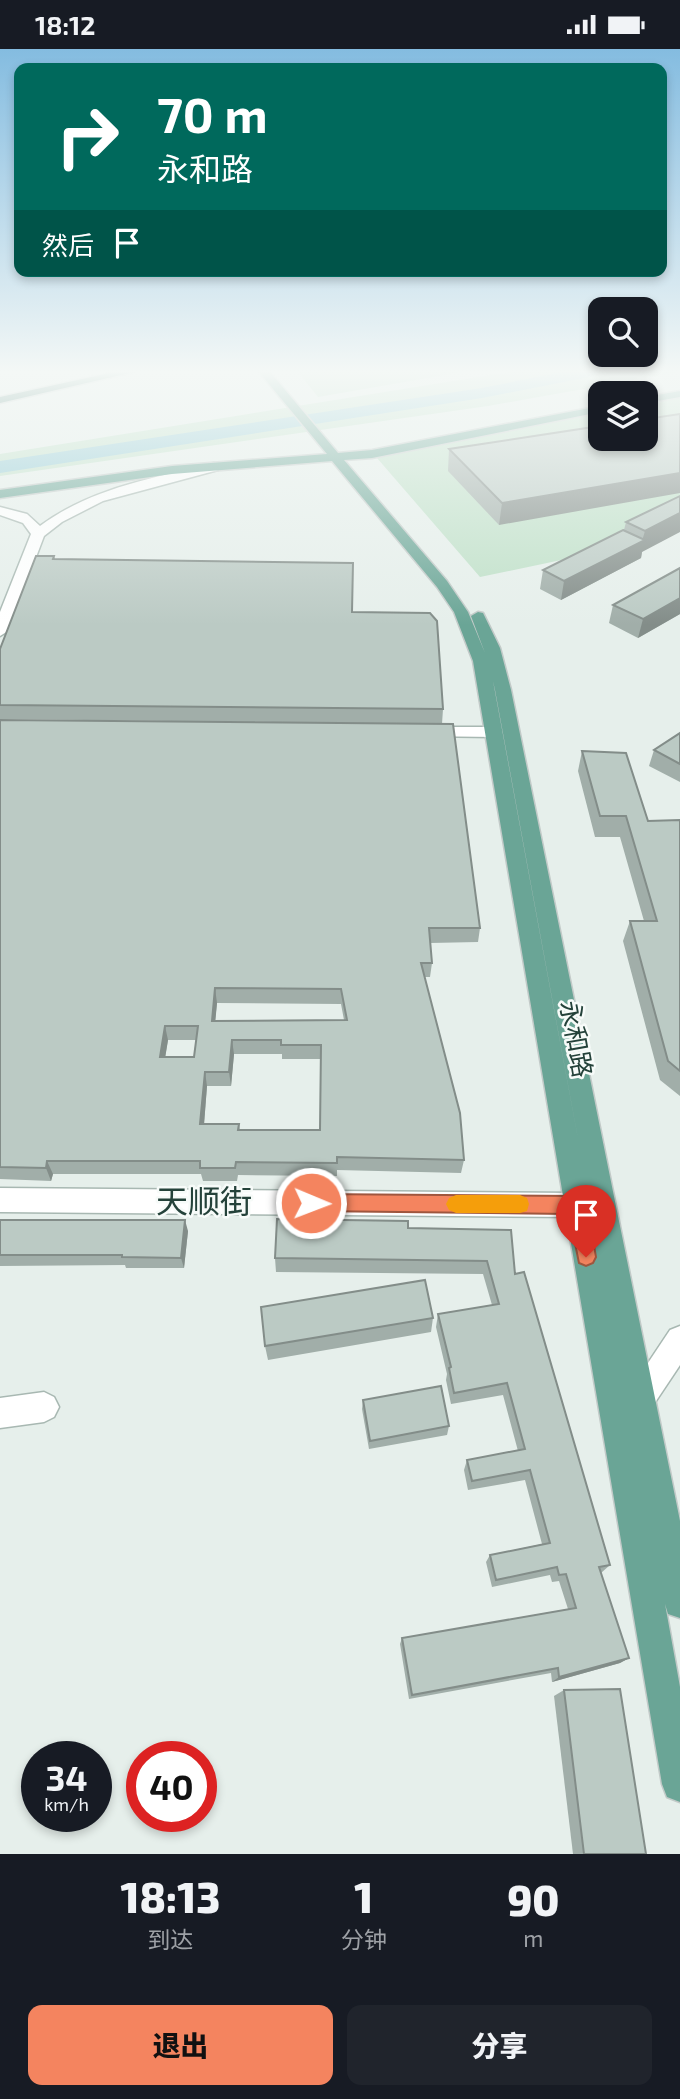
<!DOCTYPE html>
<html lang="zh">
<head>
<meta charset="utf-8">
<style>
	body { margin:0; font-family:"Exo 2","Noto Sans SC",sans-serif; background:#20242c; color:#f1f3f6; height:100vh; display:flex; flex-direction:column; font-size:26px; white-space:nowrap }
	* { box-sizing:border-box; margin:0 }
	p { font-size:23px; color:#9ea1a6 }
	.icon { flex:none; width:38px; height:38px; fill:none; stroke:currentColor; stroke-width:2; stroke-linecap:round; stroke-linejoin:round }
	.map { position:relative; height:1805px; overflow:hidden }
	.side { display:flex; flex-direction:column; background:#171b24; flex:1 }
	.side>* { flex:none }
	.guide { position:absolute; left:14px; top:14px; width:653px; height:214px; border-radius:14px; box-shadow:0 4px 10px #0003; background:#00695c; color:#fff; overflow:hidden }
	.fabs { position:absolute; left:588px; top:248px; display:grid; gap:14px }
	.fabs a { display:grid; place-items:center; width:70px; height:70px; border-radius:14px; background:#171b24; box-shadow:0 4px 10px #0003; font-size:35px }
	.speed { position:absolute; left:21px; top:1692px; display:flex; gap:14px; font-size:35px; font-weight:700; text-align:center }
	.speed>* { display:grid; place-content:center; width:91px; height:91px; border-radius:50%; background:#171b24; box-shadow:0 4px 10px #0003; line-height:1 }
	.speed small { font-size:18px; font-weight:400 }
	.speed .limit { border:10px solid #d22; background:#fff; color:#111 }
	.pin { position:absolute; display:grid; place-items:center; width:60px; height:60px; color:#fff; margin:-72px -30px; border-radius:50% 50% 50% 0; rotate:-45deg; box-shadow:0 0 7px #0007 }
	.pin .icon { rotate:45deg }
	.me { position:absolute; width:77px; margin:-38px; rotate:91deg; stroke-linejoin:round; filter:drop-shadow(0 0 5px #0008) }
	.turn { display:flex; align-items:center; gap:24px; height:147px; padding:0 28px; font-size:32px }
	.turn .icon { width:91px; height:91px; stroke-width:2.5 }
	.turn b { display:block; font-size:49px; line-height:60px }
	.then { display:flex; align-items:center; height:66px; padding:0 28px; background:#0003; gap:14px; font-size:26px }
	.eta { display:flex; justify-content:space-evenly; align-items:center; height:119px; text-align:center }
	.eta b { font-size:42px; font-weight:800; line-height:49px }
	.cta { display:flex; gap:14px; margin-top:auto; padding:14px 28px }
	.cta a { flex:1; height:80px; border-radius:14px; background:#f4845f; color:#111; font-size:28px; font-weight:800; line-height:80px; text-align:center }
	.cta a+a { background:#20242c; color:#f1f3f6 }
	.status { display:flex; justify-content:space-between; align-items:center; height:49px; padding:0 35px; background:#171b24; direction:ltr }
	.status svg { height:19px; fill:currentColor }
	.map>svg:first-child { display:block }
</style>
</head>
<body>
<div class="status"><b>18:12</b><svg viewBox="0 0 49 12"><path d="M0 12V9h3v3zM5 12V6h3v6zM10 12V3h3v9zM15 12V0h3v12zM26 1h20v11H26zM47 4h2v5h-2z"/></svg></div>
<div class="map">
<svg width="680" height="1805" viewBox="0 0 680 1805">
	<rect width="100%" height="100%" fill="#e6efeb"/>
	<g fill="#bfe0c8">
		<path d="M298 323H462L318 348Z"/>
		<path d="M509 323H678L488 357 0 427V405Z"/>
		<path d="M680 348V453L566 510 480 528 377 409 600 364V390H646V355Z"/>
	</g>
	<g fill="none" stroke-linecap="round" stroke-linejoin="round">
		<path fill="#8ec9d4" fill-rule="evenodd" d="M562 323H598L589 328 482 349 0 424V412L482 339Z"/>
		<g stroke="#a8b8b2" stroke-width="3">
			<g id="minor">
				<path d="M214 414 220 418 218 421 103 452 62 473 44 487 8 582 0 587V563L31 485 23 474 0 466V458L27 465 40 477C91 439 154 429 214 414Z"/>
				<path d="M426 678H494L503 683 494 688 420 687 417 683Z"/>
				<path d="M0 1139 577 1144 586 1148 590 1156 586 1164 577 1168 0 1163Z"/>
				<path d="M680 1277V1316L650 1361 640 1366 630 1361 625 1351 630 1341 670 1281Z"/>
				<path d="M44 1343 54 1348 59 1358 54 1368 44 1373 0 1379V1349Z"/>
			</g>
		</g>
		<g stroke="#c2cac8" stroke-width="3">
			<g id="major">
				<path d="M259 323H270L338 404 372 401 600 357V363L372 409 344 411 447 532 468 563 485 604 471 567 478 563 483 564 500 599 511 641 680 1472V1569L668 1565 665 1555 680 1638V1753L667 1748 662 1735 473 612 454 563 437 538 332 412 172 425 0 449V441L172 417 327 405ZM493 632 495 641 584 1122Z"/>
				<path d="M680 342V348L646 354V348Z"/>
			</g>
		</g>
		<g stroke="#c2cac8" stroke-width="3">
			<path id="highway" d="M114 323H134L0 354V348Z"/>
		</g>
		<use href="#minor" fill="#fff" fill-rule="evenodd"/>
		<use href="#major" fill="#6aa596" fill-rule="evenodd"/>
		<use href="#highway" fill="#2f6f62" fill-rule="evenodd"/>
	</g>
	<g fill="#a1aea9" fill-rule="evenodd">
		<path d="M600 377 499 476 448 422 449 400Z"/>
		<path d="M680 447 642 503 641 509 561 551 540 540 543 521 624 481 626 473Z"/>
		<path d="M54 507 55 510 352 563 443 660 442 675 0 670V600Z"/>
		<path d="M680 519V565L638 589 609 574 613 556Z"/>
		<path d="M0 671 480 879 478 893 430 894 432 914 430 928H424L464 1111 461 1124 337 1121V1127L238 1126 237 1132H203L201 1125H53L51 1132 0 1130ZM217 954 341 955 344 971 215 972ZM168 991H196L194 1008H165ZM234 1005H282V1010H321L320 1081H240L239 1075H204L207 1037H231Z"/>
		<path d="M680 684V733L649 717 654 701Z"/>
		<path d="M582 702 648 772 680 771V1047L660 1031 623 892 630 872H644L620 788H595L578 722Z"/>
		<path d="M0 1171 188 1182 184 1219H126L125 1216 0 1217Z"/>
		<path d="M408 1179 511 1181 515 1225 610 1516 601 1524 629 1609 620 1614 552 1633 551 1624 409 1650 400 1595 402 1589 568 1560 559 1532 552 1533 550 1526 492 1538 486 1513 490 1506 542 1495 525 1431 468 1441 464 1421 467 1411 518 1402 503 1346 451 1355 446 1331 447 1325 436 1278 438 1265 492 1256 483 1225 276 1223 275 1209Z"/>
		<path d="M433 1269 431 1283 268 1311 265 1297Z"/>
		<path d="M363 1351 449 1377 447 1386 369 1400 362 1360Z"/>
		<path d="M564 1641 646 1805H573L554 1647Z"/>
	</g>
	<g fill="#838d89">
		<path d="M680 424V444L499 476 502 454Z"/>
		<path d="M680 464V483L642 503 641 509 561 551 564 532 642 492 645 482Z"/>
		<path d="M680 549V565L638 589 643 570Z"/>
		<path d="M215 939 217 954 214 986 212 972Z"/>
		<path d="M165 977 168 991 163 1022 160 1008Z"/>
		<path d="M232 991 234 1005 231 1037 229 1023Z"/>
		<path d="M205 1023 207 1037 203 1088 200 1075Z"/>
		<path d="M47 1112 53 1125 51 1132 46 1119Z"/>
		<path d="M185 1171 188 1182 184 1219 181 1209Z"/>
		<path d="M629 1609 620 1614 552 1633 559 1628Z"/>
	</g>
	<g fill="#bbcac4" stroke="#838d89" stroke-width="2" fill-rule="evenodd">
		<path d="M680 365V424L502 454 449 400 600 377V390H646V370Z"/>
		<path d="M680 447V464L645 482 626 473Z"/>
		<path d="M623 481 645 491 564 532 543 521Z"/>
		<path d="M36 507H54L53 510 353 514 352 563 430 564 437 572 443 660 0 656V600Z"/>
		<path d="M680 519V549L643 570 613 556Z"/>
		<path d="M0 671 453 675 480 879H429L432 914H421L460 1064 464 1111 337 1108V1114L236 1113 235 1119H200V1112H47L46 1119 0 1118ZM215 939 341 940 347 971 212 972ZM165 977H198L194 1008H160ZM232 991H281V996H321L320 1081H238L239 1075H200L205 1023H229Z"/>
		<path d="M680 684V715L654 701Z"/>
		<path d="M582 702 626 704 648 772 680 771V1022L668 1012 630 872H657L626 767H600Z"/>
		<path d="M277 1170 408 1172V1179L511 1181 515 1225 524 1223 610 1516 599 1518 629 1609 559 1628 558 1619 412 1646 402 1589 576 1559 566 1525 559 1526 557 1518 496 1531 490 1506 550 1494 530 1421 472 1432 467 1411 525 1400 507 1334 454 1344 449 1319 451 1318 438 1265 499 1255 487 1212 275 1209Z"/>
		<path d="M0 1171H185L181 1209 122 1208V1206H0Z"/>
		<path d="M425 1231 433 1269 265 1297 261 1258Z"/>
		<path d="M441 1337 449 1377 370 1392 363 1351Z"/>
		<path d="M620 1640 646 1805H584L564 1641Z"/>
	</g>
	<linearGradient id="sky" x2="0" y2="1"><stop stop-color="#84bce0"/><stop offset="0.56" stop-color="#f4f8f6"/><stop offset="1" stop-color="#f4f8f6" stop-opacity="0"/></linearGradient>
	<rect width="680" height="576" fill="url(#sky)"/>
	<path fill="#f4845f" stroke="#9f563e" stroke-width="2" d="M311 1145 577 1147 584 1149 587 1156 596 1208 593 1214 586 1217 579 1214 569 1165 311 1162 304 1160 301 1154 304 1147Z"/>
	<path fill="#f59e0b" d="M456 1146H520L527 1149 529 1155 527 1162 520 1164H456L449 1161 446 1155 449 1149Z"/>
	<g text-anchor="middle" stroke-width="5" stroke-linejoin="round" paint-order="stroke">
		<g font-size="26" fill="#24423a" stroke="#f7fbf9">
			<text transform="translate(576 990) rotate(80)" y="9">永和路</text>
		</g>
		<g font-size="32" fill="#24423a" stroke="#f7fbf9">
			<text x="204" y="1164">天顺街</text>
		</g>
	</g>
</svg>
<div class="fabs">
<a><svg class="icon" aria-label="search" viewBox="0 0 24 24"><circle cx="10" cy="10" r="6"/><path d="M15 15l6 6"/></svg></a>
<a><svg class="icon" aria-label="layers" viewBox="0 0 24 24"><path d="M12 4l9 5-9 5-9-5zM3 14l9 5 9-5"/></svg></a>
</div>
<div class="speed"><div>34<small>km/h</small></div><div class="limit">40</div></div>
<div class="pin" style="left:586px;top:1208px;background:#d93025"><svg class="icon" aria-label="arrive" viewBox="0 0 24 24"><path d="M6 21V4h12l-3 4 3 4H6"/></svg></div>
<svg class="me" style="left:311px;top:1154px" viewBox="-20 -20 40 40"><circle r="17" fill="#f4845f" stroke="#fff" stroke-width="3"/><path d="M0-11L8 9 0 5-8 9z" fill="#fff"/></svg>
<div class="guide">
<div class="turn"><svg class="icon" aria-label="right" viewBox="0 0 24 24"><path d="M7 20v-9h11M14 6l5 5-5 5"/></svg><div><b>70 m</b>永和路</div></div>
<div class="then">然后<svg class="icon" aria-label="arrive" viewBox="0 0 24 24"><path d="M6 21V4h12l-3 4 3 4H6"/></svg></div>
</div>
</div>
<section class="side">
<div class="eta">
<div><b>18:13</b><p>到达</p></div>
<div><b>1</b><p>分钟</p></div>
<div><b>90</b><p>m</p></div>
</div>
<div class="cta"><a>退出</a><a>分享</a></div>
</section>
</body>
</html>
